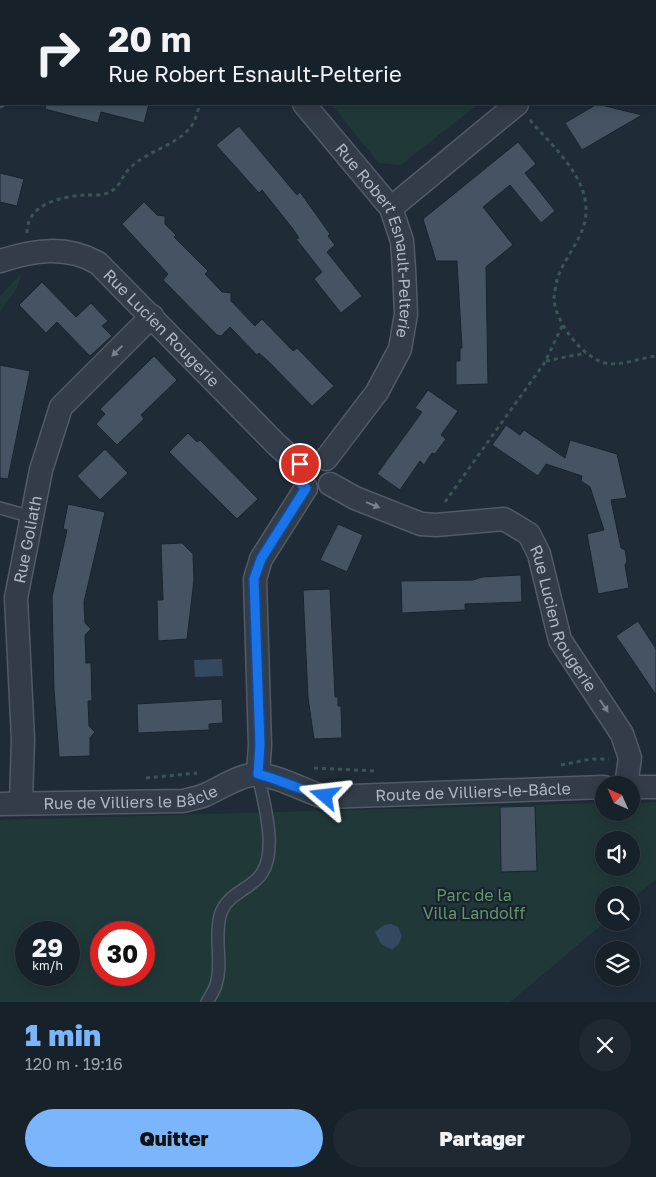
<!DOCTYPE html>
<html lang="fr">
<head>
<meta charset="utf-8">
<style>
	body { margin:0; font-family:"Golos Text",sans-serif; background:#202932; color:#f1f3f6; height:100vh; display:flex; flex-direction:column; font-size:19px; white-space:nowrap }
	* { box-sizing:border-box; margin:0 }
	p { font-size:16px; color:#9ea3a8 }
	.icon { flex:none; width:28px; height:28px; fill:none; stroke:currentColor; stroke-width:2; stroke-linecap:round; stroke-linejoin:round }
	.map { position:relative; height:1002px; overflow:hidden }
	.sheet { display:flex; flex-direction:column; background:#17212a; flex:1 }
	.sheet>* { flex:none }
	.guide { position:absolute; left:0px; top:0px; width:656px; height:105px; box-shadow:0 2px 12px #0003,0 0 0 1px #363e47; background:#17212a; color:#f1f3f6; overflow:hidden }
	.needle { width:32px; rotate:315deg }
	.fabs { position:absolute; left:595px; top:776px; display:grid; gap:10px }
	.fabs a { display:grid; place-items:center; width:45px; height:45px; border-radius:50%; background:#17212a; box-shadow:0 2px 12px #0003,0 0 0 1px #363e47; font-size:25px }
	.speed { position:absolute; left:15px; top:921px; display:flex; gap:10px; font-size:25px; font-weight:700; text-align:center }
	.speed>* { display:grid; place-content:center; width:65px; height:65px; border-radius:50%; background:#17212a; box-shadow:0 2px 12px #0003,0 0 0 1px #363e47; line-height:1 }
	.speed small { font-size:12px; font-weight:400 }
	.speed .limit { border:8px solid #d22; background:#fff; color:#111 }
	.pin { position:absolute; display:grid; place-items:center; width:42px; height:42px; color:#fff; margin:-21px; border:2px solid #fff; border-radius:50%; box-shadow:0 1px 5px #0007 }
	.me { position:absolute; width:55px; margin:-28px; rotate:287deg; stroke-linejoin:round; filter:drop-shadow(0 0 4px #0008) }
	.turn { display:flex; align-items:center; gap:18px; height:105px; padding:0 25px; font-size:22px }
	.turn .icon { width:65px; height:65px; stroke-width:2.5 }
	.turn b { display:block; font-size:35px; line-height:42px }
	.round { display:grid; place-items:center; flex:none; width:52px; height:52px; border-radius:26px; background:#202932 }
	.summary { display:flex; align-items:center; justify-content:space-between; height:85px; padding:0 25px }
	h1 { font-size:30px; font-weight:800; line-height:38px; color:#7bb6fc }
	.action { display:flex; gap:10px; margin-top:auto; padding:10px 25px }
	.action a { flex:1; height:58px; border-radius:30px; background:#7bb6fc; color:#111; font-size:20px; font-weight:800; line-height:58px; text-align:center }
	.action a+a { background:#202932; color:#f1f3f6 }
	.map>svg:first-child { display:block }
</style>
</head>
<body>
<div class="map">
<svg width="656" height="1002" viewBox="0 0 656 1002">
	<rect width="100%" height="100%" fill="#1f2c38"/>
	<g fill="#213839" fill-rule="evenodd">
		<path d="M249 0H497L495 1Z"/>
		<path d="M331 104H478L401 165 379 163Z"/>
		<path d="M22 273 16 290 0 311V296Z"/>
		<path d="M656 802V879L631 900V895H604V923L510 1002H0V820L604 803V812H631V803ZM604 840H631V868H604ZM26 932H69V975H26ZM101 932H144V975H101Z"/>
	</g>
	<g fill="#324960">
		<path d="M222 659 223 676 195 677 194 660Z"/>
		<path d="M391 924 398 927 402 936 399 944 392 950 381 944 375 932 384 925Z"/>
	</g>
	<g fill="#455362" stroke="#1a242f">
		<path d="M46 104H149L144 123 101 112 98 123 45 109Z"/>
		<path d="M597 104 642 115 582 150 565 123Z"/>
		<path d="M239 126 297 195 300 192 330 234 328 236 335 245 327 252 362 296 341 313 314 279 322 272 296 239 299 238 293 229 262 190 259 193 216 145Z"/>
		<path d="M518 142 536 164 525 173 555 211 541 223 510 185 483 207 513 245 486 267 488 384 456 385V361H460V348H462L457 261H436L423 219Z"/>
		<path d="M0 173 24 179 17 206 0 202Z"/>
		<path d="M144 202 157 215 165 216V224L176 235 174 237 208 271 205 274 222 292 231 293V301L255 326 262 319 293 351 297 348 334 386 312 406 268 361 259 353 257 355 230 327 221 336 217 335 163 280 168 274 122 224Z"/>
		<path d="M42 282 76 317 91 303 108 321 102 326 112 336 90 356 57 322 46 333 19 305Z"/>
		<path d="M154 356 177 380 141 415 144 419 117 445 96 424 105 414 100 409Z"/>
		<path d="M0 365 30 371 8 479 0 478Z"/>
		<path d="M428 390 458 411 441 435 446 439 435 454 432 453 424 465 420 461 400 490 377 474 422 412 415 408Z"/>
		<path d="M506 425 520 435 524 430 565 458 570 440 617 454 627 498 611 500 621 548 625 550 627 561 625 565 629 588 598 594 587 534 604 530 590 487 581 481 582 476 546 464 538 476 492 445Z"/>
		<path d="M188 433 197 442 200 440 258 499 237 519 169 452Z"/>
		<path d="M105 449 128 473 100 500 77 476Z"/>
		<path d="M68 504 105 512 84 602 85 623 91 629 85 635 86 663H91L92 701H88L89 726 95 732 90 738V756L59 757 54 689 52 597 67 530 63 529Z"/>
		<path d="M338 524 363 535 347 572 320 560Z"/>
		<path d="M182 543 193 554 194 580 187 639 158 641 157 600H163L161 544Z"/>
		<path d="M521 575 522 602 465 604V610L402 613 401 581 473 580 482 577Z"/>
		<path d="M330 589 335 697H338V706H341L342 738 314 739 308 698 303 590Z"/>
		<path d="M638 621 656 649V695L616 636Z"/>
		<path d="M222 699 223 723 209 724V730L138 733 137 704Z"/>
		<path d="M535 806 537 871 501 872 500 807Z"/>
	</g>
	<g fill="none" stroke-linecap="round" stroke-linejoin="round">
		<g stroke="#505b66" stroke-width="14">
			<g id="service">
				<path d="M488 0 490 1"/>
				<path d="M27 1V0"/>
				<path d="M0 101 1 97"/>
				<path d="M0 508 32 517"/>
				<path d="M207 1002C210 997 214 991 216 985 223 963 214 939 220 916 226 893 251 890 262 873 278 849 263 800 258 774"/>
			</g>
		</g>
		<g stroke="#505b66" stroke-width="25">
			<g id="minor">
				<path d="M0 8 1 9"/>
				<path d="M655 22H656"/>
				<path id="s1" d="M304 104 391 208 402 241 404 269 406 314 400 349 377 392 326 459"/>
				<path d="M391 208 517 104"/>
				<path id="s2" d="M0 261C34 250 66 245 98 263L277 445 300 465"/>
				<path id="s3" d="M330 484 355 498 421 524 436 525 504 519 529 534 539 554 560 640 622 734 630 758 626 785"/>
				<path d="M258 774 260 745 255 579 261 559 306 488"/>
				<path d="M631 787H656"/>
				<path id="s4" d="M21 803 23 739 16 598 41 470 61 407 152 316"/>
				<path id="s5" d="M0 804 183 801C190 799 198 798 205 795 221 788 242 773 259 775 283 777 303 791 325 797L604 787"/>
			</g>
		</g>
		<g stroke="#3c5454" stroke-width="3" stroke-dasharray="4 4" stroke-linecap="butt">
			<path d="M239 1 240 0"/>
			<path d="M530 120C551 145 584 173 586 207 588 235 565 254 557 280 556 285 554 294 554 299 555 323 586 363 611 364 625 364 642 358 656 356"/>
			<path d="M27 233C27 204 60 197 84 195 92 195 103 196 110 192 121 186 121 177 129 169 147 150 181 145 194 122 196 117 198 110 200 104"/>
			<path d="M546 361 586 353"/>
			<path d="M445 502 545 362 563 324"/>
			<path d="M561 765 591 759H609"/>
			<path d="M314 768 375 771"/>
			<path d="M146 778 197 773"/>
		</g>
		<use href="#service" stroke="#333d49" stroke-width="11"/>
		<use href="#minor" stroke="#333d49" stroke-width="22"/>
	</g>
	<defs><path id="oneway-solid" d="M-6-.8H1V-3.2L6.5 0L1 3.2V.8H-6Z" transform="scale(1.25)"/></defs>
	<g fill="#76818d">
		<use href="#oneway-solid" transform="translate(117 351) rotate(135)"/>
		<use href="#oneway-solid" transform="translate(373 505) rotate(22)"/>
		<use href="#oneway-solid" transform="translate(604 706) rotate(56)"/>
	</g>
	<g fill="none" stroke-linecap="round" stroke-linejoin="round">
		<g stroke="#114b97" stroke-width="12">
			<path id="route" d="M300 464C296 474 298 483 306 488L261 559 254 579 260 745 258 774C281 780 302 791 325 796"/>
		</g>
		<use href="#route" stroke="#1a73e8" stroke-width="9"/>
	</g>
	<g text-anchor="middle" stroke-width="4.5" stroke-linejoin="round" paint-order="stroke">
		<g font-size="16" fill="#adb8c5" stroke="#18222d">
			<text dy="6" stroke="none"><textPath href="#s1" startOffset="161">Rue Robert Esnault-Pelterie</textPath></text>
			<text dy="6" stroke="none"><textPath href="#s2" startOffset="192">Rue Lucien Rougerie</textPath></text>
			<text dy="6" stroke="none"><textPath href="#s4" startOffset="265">Rue Goliath</textPath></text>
			<text dy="6" stroke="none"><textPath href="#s3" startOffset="304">Rue Lucien Rougerie</textPath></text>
			<text dy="6" stroke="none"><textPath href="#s5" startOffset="482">Route de Villiers-le-Bâcle</textPath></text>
			<text dy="6" stroke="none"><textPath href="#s5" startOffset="131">Rue de Villiers le Bâcle</textPath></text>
		</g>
		<g font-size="16" fill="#63976b" stroke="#18222d">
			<text x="474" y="901">Parc de la<tspan x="474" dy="18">Villa Landolff</tspan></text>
		</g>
	</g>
</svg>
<div class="fabs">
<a><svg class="needle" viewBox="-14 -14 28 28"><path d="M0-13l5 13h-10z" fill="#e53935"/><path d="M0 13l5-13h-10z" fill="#9ea3a8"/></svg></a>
<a><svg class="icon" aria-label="sound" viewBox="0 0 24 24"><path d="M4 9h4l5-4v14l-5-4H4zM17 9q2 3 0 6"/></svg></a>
<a><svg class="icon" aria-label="search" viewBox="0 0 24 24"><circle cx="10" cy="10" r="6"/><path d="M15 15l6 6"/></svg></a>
<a><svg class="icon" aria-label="layers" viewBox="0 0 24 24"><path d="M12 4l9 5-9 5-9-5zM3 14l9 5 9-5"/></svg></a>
</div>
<div class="speed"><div>29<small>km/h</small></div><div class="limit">30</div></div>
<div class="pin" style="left:300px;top:464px;background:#d93025"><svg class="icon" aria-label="arrive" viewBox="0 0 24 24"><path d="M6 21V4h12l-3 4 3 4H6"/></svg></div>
<svg class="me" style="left:325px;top:796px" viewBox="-20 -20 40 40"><path d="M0-17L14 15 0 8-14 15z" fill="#1a73e8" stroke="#fff" stroke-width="4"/></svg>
<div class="guide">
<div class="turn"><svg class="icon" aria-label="right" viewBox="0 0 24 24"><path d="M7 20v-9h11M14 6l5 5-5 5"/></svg><div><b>20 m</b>Rue Robert Esnault-Pelterie</div></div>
</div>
</div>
<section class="sheet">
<div class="summary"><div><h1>1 min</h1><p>120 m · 19:16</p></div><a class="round"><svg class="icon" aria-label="close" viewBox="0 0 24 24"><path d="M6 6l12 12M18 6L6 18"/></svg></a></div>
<div class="action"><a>Quitter</a><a>Partager</a></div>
</section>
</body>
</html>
